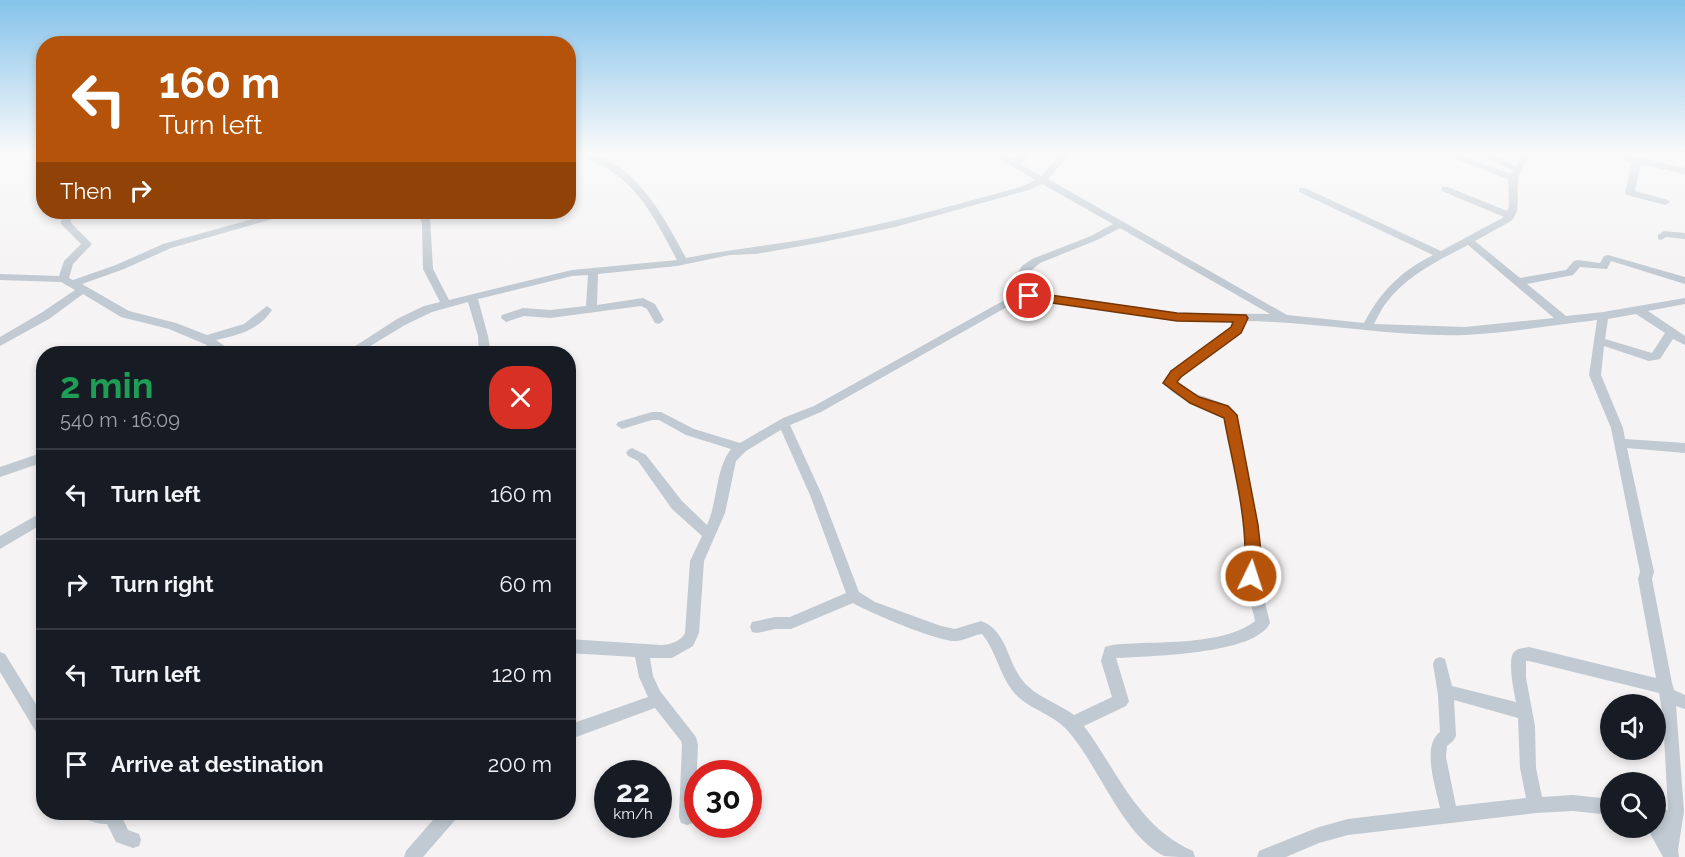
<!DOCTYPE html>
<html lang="en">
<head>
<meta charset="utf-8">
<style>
	body { margin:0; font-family:Raleway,sans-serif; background:#20242c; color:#f1f3f6; height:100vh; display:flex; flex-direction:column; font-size:22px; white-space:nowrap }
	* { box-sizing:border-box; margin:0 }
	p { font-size:20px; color:#9ea1a6 }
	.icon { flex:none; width:33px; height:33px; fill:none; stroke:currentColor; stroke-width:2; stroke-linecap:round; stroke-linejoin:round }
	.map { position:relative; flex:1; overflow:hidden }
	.panel { position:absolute; left:36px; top:346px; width:540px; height:474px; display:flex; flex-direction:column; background:#171b24; border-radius:24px; box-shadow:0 3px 9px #0003 }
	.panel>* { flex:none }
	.top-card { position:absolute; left:36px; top:36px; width:540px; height:183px; border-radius:24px; box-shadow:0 3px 9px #0003; background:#b45309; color:#fff; overflow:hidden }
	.fabs { position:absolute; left:1600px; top:694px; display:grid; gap:12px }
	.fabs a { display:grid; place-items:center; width:66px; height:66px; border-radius:50%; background:#171b24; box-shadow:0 3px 9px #0003; font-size:30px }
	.speed { position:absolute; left:594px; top:760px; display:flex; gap:12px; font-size:30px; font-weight:700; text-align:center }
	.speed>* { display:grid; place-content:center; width:78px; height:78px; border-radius:50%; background:#171b24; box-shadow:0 3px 9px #0003; line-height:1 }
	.speed small { font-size:15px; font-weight:400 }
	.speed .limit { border:9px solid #d22; background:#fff; color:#111 }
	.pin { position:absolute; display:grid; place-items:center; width:51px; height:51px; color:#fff; margin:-26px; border:3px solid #fff; border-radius:50%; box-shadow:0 2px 6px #0007 }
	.me { position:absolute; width:66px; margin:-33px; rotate:4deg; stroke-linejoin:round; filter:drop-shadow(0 0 4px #0008) }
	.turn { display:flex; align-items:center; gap:21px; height:126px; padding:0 24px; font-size:27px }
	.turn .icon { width:78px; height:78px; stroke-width:2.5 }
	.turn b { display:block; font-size:42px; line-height:51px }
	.then { display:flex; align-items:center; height:57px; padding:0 24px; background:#0003; gap:12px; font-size:22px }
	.round { display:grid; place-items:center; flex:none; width:63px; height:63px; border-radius:24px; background:#20242c }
	.overview { display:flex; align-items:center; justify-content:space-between; height:102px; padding:0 24px }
	h1 { font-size:36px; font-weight:700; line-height:45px; color:#1e9e55 }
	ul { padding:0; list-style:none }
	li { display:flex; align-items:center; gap:18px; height:90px; padding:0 24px; border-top:2px solid #363941 }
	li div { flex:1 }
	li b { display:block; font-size:22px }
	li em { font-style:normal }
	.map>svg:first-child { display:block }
</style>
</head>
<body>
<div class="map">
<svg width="1685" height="857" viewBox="0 0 1685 857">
	<rect width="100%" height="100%" fill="#f5f3f3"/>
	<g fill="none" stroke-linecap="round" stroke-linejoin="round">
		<g fill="#c1cad2" fill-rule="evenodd">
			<path d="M34 154H44V160Z"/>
			<path d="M580 154C631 154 665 218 686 258 730 249 774 245 818 237 887 224 955 205 1023 186L1035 180 992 154H1003L1014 160 1021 154H1030L1020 164 1041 176 1061 154H1070L1048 179 1287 315 1364 323C1381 291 1400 272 1433 255L1299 192V188H1305L1441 251 1504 217 1442 191V187H1448L1507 211 1509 207 1508 179 1442 154H1455L1511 174 1513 171 1479 154H1491L1516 166 1522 154H1531C1527 162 1519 172 1518 180 1516 195 1522 210 1511 221L1475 241 1520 278 1566 270 1574 261 1578 260 1600 263 1604 256 1608 255 1685 277V284L1611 261 1607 269 1580 267 1573 275 1527 284 1566 316 1603 312 1685 298V304L1648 311 1685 336V345L1673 339 1660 359 1649 361 1604 346 1601 375 1623 428 1625 439 1685 443V453L1627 448 1654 572 1652 579 1672 683 1674 690 1685 695V709L1676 706 1684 811 1678 850 1679 857H1663L1647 828H1656V808L1668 810 1663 717 1659 693 1529 661H1526V678L1535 726 1536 768 1542 797 1573 795 1611 799V815L1573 811 1536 813 1348 835 1319 843 1286 857H1257L1259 851 1319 827 1348 819 1440 808C1436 788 1421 746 1440 732L1438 695 1433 664 1435 659 1440 657 1445 659 1452 686 1516 702C1514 692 1507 660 1514 652 1518 648 1524 648 1529 647L1656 678 1638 579 1640 572 1611 428 1589 375 1597 320C1554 325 1507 333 1465 335 1391 337 1318 322 1245 321L1240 333 1180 377 1176 382C1193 399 1223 396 1237 415L1258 525 1260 552 1256 565 1270 623C1255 655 1148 656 1116 658L1129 701 1126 706 1084 726C1118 772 1138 827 1193 851L1195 857C1186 857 1172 857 1164 856 1121 834 1099 765 1067 730 1052 713 1026 709 1012 690 999 673 996 651 982 634 973 635 964 641 955 641 939 642 868 612 853 603L791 629H775L757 633 752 632 750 627 752 622 775 617H790L846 593 810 495 781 430 779 431 746 451 736 461 725 513 704 561 699 633 693 646 672 658H650L653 676 660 691 696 737 698 745 695 817 693 823 687 825 681 823 679 817 682 745 681 741 655 708 568 740V725L648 697 639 677 635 657 568 653V639L661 645C670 645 681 641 685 633L690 561 702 536 672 509 638 461 628 456 626 453 628 450 632 448 646 455 682 501 707 525C718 501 715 470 731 449L686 435 659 420H652L622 429 616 425 618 422 652 412H661L694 429 740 443 783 418 814 406 1010 297 1016 275 1022 266 1032 259 1091 236 1113 224 1042 184 1029 190 895 227 818 243 756 254 730 255 677 266 598 274 597 305 643 298 655 304 664 320 659 324 655 323 647 309 641 306 550 318 524 316 506 322 501 318 502 315 523 308 550 310 586 306 588 275 572 276 478 299 488 336 491 354H479L478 336 468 302 432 312 405 325 357 354H343L397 319 424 306 440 302 423 269 422 224 419 212H427L430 217 433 269 449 300 572 270 677 260C660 228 643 193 613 172 603 165 590 161 580 154ZM1120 228 1270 314 1177 313 1040 293 1021 295 1026 275 1040 263 1097 240ZM1468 245 1554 318 1465 327 1374 324C1378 317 1381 309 1386 303 1406 276 1439 260 1468 245ZM1040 299 1177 321H1234L1231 328 1172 371 1164 383C1179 404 1206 403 1225 417L1244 525 1246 552 1242 565 1255 621C1229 642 1175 642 1142 643 1130 644 1116 643 1105 647L1101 661 1112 697 1074 715C1058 703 1036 697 1023 681 1007 662 1007 630 981 621L955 629 941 626 875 602 859 592 822 495 790 425 821 412 1014 303ZM1636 314 1665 333 1652 353 1605 339 1608 319ZM1454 700 1518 718 1520 768 1526 798 1456 806 1446 757 1447 746 1453 741 1456 736Z"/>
			<path d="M1605 154H1622L1685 168V174L1641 164 1635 191 1668 200 1670 202 1665 205 1627 195 1625 193 1632 162Z"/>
			<path d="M62 212H70L71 223 92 244 73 264 69 278 73 280 116 265 163 244 278 212H291L290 214 171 248 124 269 82 284 129 311 176 323 207 335 244 324 267 306 272 310C259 330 238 335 216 340L236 354H222L215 350 209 354H195L207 345 169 329 121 317 83 294 49 319 0 346V337L41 313 75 290 61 282 0 280V274L59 276 64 261 81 244 61 224Z"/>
			<path d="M1664 231 1685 233V239L1666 237 1661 240 1658 239V235Z"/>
			<path d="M44 452V462L0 477V467Z"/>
			<path d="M44 511V523L0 549V536Z"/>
			<path d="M0 652 5 654 44 717V739L39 737 0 672Z"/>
			<path d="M83 813H120L128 830 139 834 141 840 139 846 133 848 116 842 107 824C99 824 93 822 85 819Z"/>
			<path d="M439 813H458L456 819 423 857H404L406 851Z"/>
		</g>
	</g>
	<linearGradient id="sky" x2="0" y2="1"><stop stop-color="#85c3ea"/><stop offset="0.56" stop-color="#fafafa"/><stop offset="1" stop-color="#fafafa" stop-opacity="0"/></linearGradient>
	<rect width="1685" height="274" fill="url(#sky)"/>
	<path fill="#b45309" stroke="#753606" stroke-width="1.5" d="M1029 292 1177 313 1246 315 1248 318 1241 333 1181 377 1177 382 1199 397 1228 406 1237 415 1258 525 1261 552 1256 580 1251 582 1245 580C1239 568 1245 560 1245 548 1244 505 1232 461 1224 418L1190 403 1163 383 1171 371 1231 327 1233 322 1177 321 1025 299V294Z"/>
</svg>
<div class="fabs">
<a><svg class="icon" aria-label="sound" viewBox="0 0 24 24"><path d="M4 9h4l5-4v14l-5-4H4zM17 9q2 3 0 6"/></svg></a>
<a><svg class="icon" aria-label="search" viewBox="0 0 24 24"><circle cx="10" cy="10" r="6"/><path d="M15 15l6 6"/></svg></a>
</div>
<div class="speed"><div>22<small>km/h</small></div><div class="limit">30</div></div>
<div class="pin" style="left:1029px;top:296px;background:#d93025"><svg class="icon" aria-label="arrive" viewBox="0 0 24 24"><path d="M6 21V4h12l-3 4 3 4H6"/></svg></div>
<svg class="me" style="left:1251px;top:576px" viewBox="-20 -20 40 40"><circle r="17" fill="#b45309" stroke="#fff" stroke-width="3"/><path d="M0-11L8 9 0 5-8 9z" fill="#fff"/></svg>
<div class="top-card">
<div class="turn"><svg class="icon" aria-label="left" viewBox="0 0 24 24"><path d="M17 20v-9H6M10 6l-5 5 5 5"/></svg><div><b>160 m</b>Turn left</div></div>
<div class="then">Then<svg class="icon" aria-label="right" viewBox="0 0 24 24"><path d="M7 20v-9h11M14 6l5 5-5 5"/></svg></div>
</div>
<section class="panel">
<div class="overview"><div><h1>2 min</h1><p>540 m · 16:09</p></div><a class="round" style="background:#d93025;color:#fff"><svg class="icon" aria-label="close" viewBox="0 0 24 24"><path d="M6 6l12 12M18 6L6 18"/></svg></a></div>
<ul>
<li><svg class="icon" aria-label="left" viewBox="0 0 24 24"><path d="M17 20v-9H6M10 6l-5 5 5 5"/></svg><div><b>Turn left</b></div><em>160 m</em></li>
<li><svg class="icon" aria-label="right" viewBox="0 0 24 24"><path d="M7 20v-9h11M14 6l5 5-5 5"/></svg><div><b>Turn right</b></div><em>60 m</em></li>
<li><svg class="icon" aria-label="left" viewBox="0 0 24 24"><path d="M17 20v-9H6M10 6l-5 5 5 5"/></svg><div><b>Turn left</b></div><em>120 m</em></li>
<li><svg class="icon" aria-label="arrive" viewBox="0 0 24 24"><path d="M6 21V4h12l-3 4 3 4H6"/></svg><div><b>Arrive at destination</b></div><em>200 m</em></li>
</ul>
</section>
</div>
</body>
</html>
